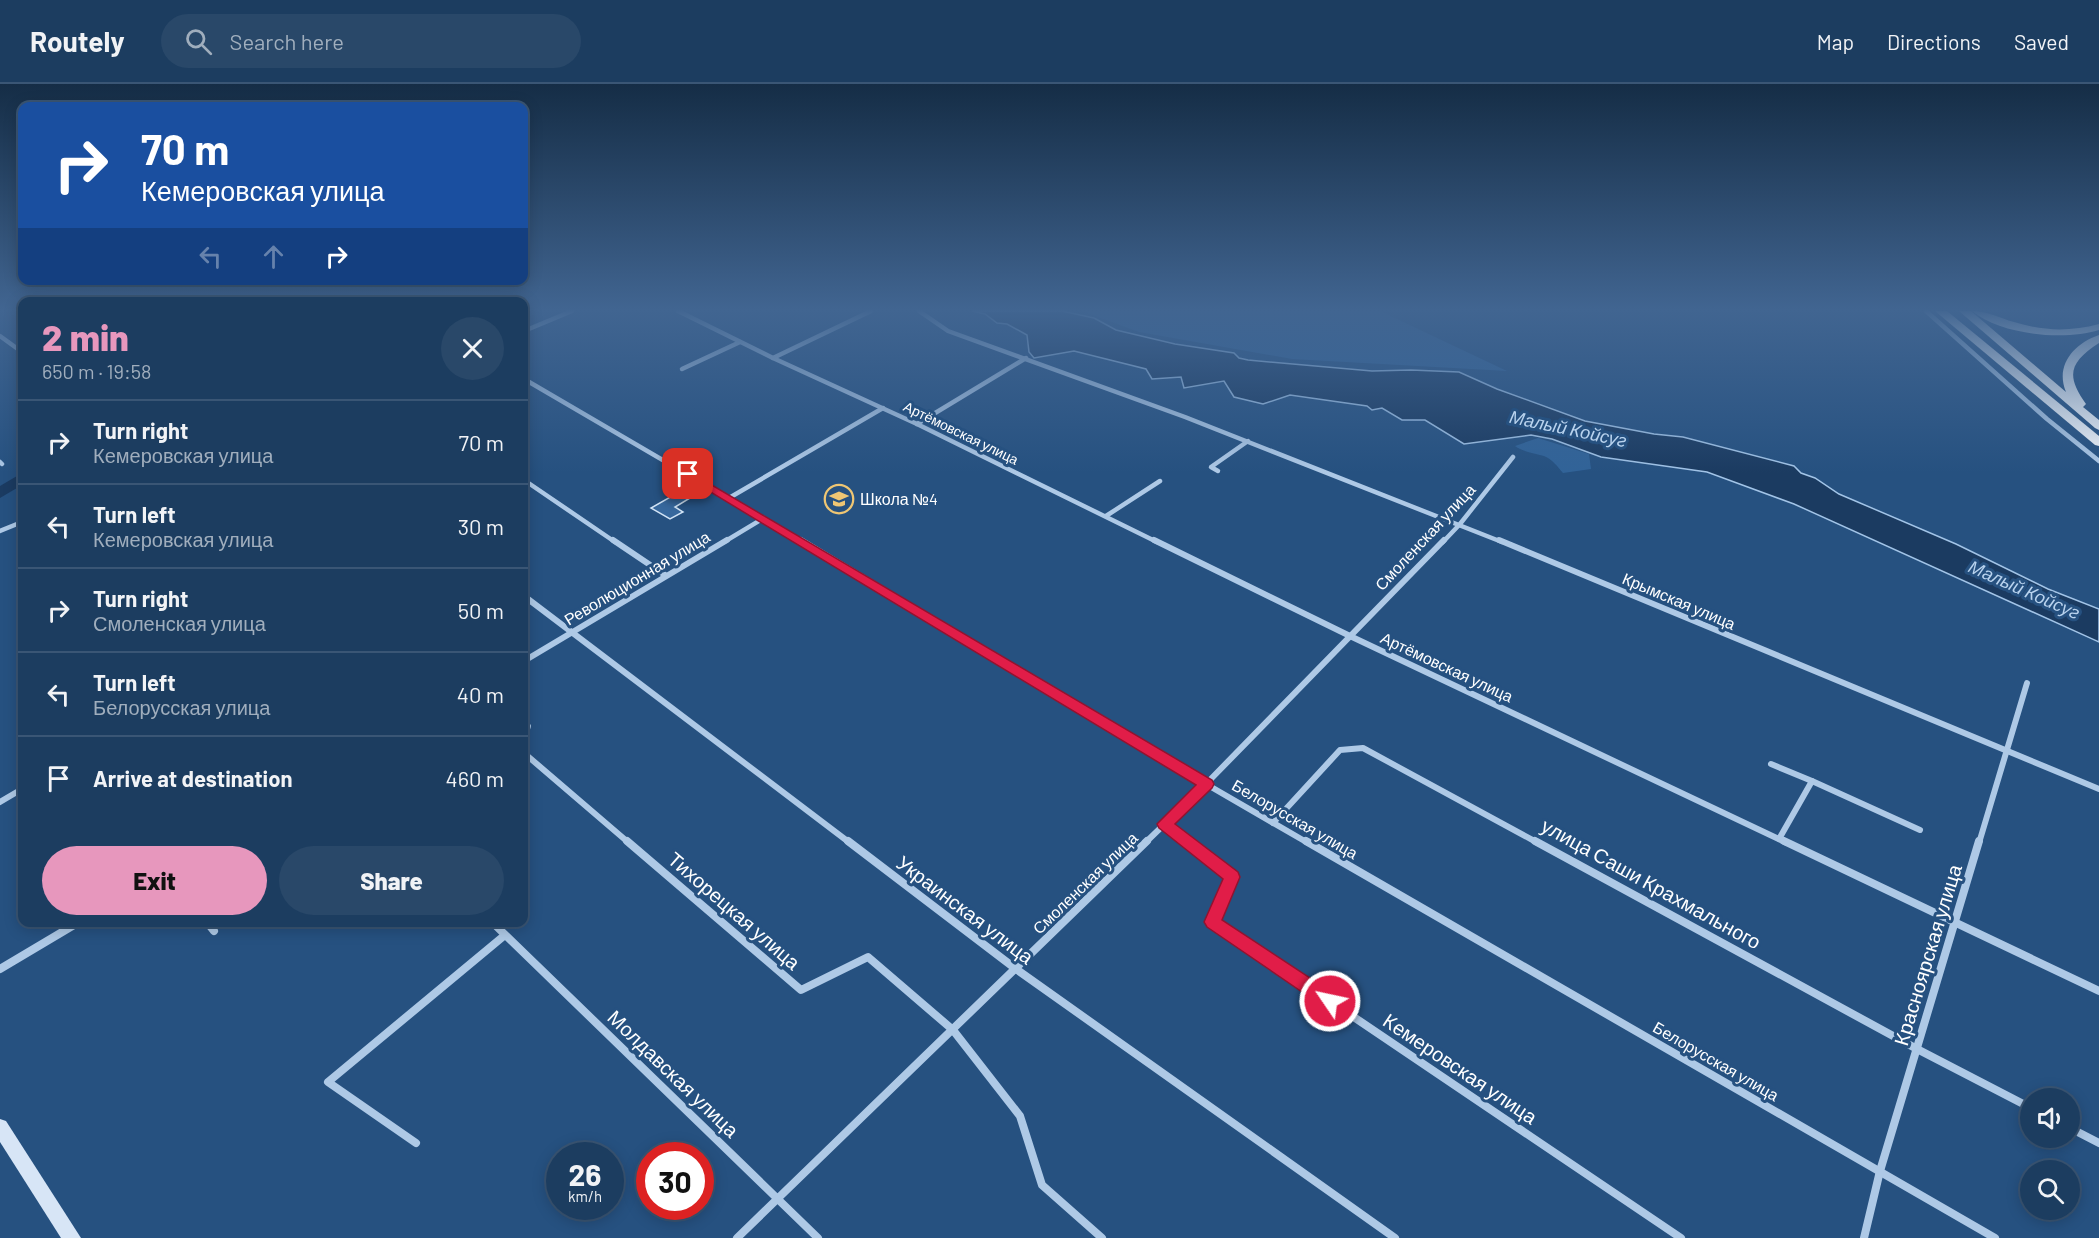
<!DOCTYPE html>
<html lang="en">
<head>
<meta charset="utf-8">
<style>
	body { margin:0; font-family:Barlow,sans-serif; background:#294869; color:#f1f3f6; height:100vh; display:flex; flex-direction:column; font-size:22px; white-space:nowrap }
	* { box-sizing:border-box; margin:0 }
	p { font-size:20px; color:#a0aebd }
	.icon { flex:none; width:33px; height:33px; fill:none; stroke:currentColor; stroke-width:2; stroke-linecap:round; stroke-linejoin:round }
	.map { position:relative; flex:1; overflow:hidden }
	.panel { position:absolute; left:18px; top:213px; width:510px; height:630px; display:flex; flex-direction:column; background:#1c3d60; border-radius:12px; box-shadow:0 3px 15px #0003,0 0 0 2px #3a5675 }
	.panel>* { flex:none }
	.hud { position:absolute; left:18px; top:18px; width:510px; height:183px; border-radius:12px; box-shadow:0 3px 15px #0003,0 0 0 2px #3a5675; background:#1a4fa0; color:#fff; overflow:hidden }
	.buttons { position:absolute; left:2020px; top:1004px; display:grid; gap:12px }
	.buttons a { display:grid; place-items:center; width:60px; height:60px; border-radius:50%; background:#1c3d60; box-shadow:0 3px 15px #0003,0 0 0 2px #3a5675; font-size:30px }
	.speed { position:absolute; left:546px; top:1058px; display:flex; gap:12px; font-size:30px; font-weight:700; text-align:center }
	.speed>* { display:grid; place-content:center; width:78px; height:78px; border-radius:50%; background:#1c3d60; box-shadow:0 3px 15px #0003,0 0 0 2px #3a5675; line-height:1 }
	.speed small { font-size:15px; font-weight:400 }
	.speed .limit { border:9px solid #d22; background:#fff; color:#111 }
	.pin { position:absolute; display:grid; place-items:center; width:51px; height:51px; color:#fff; margin:-26px; border-radius:12px; box-shadow:0 3px 9px #0006 }
	.me { position:absolute; width:66px; margin:-33px; rotate:304deg; stroke-linejoin:round; filter:drop-shadow(0 0 4px #0008) }
	.turn { display:flex; align-items:center; gap:21px; height:126px; padding:0 24px; font-size:27px }
	.turn .icon { width:78px; height:78px; stroke-width:2.5 }
	.turn b { display:block; font-size:42px; line-height:51px }
	.lanes { display:flex; align-items:center; height:57px; padding:0 24px; background:#0003; justify-content:center; gap:30px; direction:ltr }
	.lanes .off { opacity:.35 }
	.round { display:grid; place-items:center; flex:none; width:63px; height:63px; border-radius:32px; background:#294869 }
	.summary { display:flex; align-items:center; justify-content:space-between; height:102px; padding:0 24px }
	h1 { font-size:36px; font-weight:800; line-height:45px; color:#e797bd }
	.primary-button { display:flex; gap:12px; margin-top:auto; padding:12px 24px }
	.primary-button a { flex:1; height:69px; border-radius:36px; background:#e797bd; color:#111; font-size:24px; font-weight:800; line-height:69px; text-align:center }
	.primary-button a+a { background:#294869; color:#f1f3f6 }
	ul { padding:0; list-style:none }
	li { display:flex; align-items:center; gap:18px; height:84px; padding:0 24px; border-top:2px solid #3a5675 }
	li div { flex:1 }
	li b { display:block; font-size:22px }
	li em { font-style:normal }
	header { display:flex; align-items:center; gap:36px; box-sizing:border-box; height:84px; padding:0 30px; background:#1c3d60; border-bottom:2px solid #3a5675 }
	header strong { font-size:28px }
	nav { display:flex; gap:33px; margin-inline-start:auto; font-size:21px }
	.search { width:420px; height:54px; background:#294869; display:flex; align-items:center; gap:15px; box-sizing:border-box; padding:0 21px; border-radius:33px; color:#a0aebd; font-size:22px }
	.map>svg:first-child { display:block }
</style>
</head>
<body>
<header>
<strong>Routely</strong>
<div class="search"><svg class="icon" aria-label="search" viewBox="0 0 24 24"><circle cx="10" cy="10" r="6"/><path d="M15 15l6 6"/></svg>Search here</div>
<nav><a>Map</a><a>Directions</a><a>Saved</a></nav>
</header>
<div class="map">
<svg width="2099" height="1154" viewBox="0 0 2099 1154">
	<rect width="100%" height="100%" fill="#265180"/>
	<g fill="#316398">
		<path d="M1082 227H1380L1507 287 1292 275 1139 248Z"/>
		<path d="M1538 354 1589 370 1591 385 1563 389C1557 382 1553 376 1544 372 1534 369 1523 368 1515 362Z"/>
	</g>
	<path fill="#1b3b61" stroke="#a2c4e7" stroke-width="1.5" d="M972 227H1062L1094 234 1116 246 1175 260 1234 269 1239 274 1248 276 1372 287 1411 286 1459 288 1497 305 1585 337 1654 350 1683 353 1794 382 1801 389 1815 394 1839 410 1956 460 2048 505 2099 525V558L1794 420 1707 388 1601 373 1552 355 1531 351 1464 360 1425 336H1402L1382 324 1372 326 1367 322 1290 311 1263 320 1234 313 1224 297 1184 304 1181 293 1152 295 1146 285 1074 267 1034 274 1029 268 1027 251 1007 240 997 239 985 230Z"/>
	<g fill="none" stroke-linecap="round" stroke-linejoin="round">
		<path fill="#1b3b61" fill-rule="evenodd" d="M22 389V401L0 414V402Z"/>
	</g>
	<path fill="#37689d" stroke="#d1e3f5" stroke-width="1.5" d="M679 408 690 414 675 423 683 428 670 435 651 424Z"/>
	<g fill="none" stroke-linecap="round" stroke-linejoin="round">
		<g stroke="#aec9e6" stroke-width="4.5">
			<path d="M678 227 773 274 917 340 1157 458"/>
			<path d="M919 227 948 247 1185 333 1502 458"/>
			<path d="M1926 227 2047 335 2099 377"/>
			<path d="M524 247 572 227"/>
			<path d="M0 252 22 268"/>
			<path d="M773 274 871 227"/>
			<path d="M682 285 740 258"/>
			<path d="M524 295 803 458"/>
			<path d="M917 340 1026 274"/>
			<path d="M0 378 2 380"/>
			<path d="M1218 387 1211 383 1248 357"/>
			<path d="M524 396 615 458"/>
			<path d="M729 414 883 324"/>
			<path d="M1106 432 1160 397"/>
			<path d="M0 447 22 438"/>
			<path d="M724 458 764 434"/>
			<path d="M1443 458 1460 440 1513 373"/>
		</g>
		<g stroke="#aec9e6" stroke-width="6">
			<path d="M613 456 665 491"/>
			<path d="M801 456 1206 700 1308 759"/>
			<path d="M1154 456 1350 552 1787 759"/>
			<path d="M1499 456 2099 705"/>
			<path d="M524 512 850 759"/>
			<path d="M524 577 727 456"/>
			<path d="M524 638 528 642 524 654"/>
			<path d="M524 669 629 759"/>
			<path d="M1771 680 1812 697 1779 755"/>
			<path d="M1812 697 1920 746"/>
			<path d="M0 718 22 705"/>
			<path d="M1273 739 1340 666 1363 664 1538 759"/>
			<path d="M1165 740 1189 759"/>
			<path d="M1145 759 1206 700 1444 456"/>
			<path d="M1979 759 2027 599"/>
		</g>
		<g stroke="#aec9e6" stroke-width="8">
			<path d="M627 757 801 906 868 873 953 946 1020 1032 1042 1101 1102 1154"/>
			<path d="M848 757 1016 885 1395 1154"/>
			<path d="M1187 757 1232 793 1213 838 1681 1154"/>
			<path d="M1306 757 1995 1154"/>
			<path d="M1535 757 1917 965 2031 1024"/>
			<path d="M1784 757 2099 907"/>
			<path d="M207 838 214 847"/>
			<path d="M492 838 818 1154"/>
			<path d="M0 885 79 838"/>
			<path d="M2070 1044 2099 1059"/>
			<path d="M416 1059 328 998 505 851"/>
			<path d="M737 1154 1147 757"/>
			<path d="M1864 1154 1880 1087 1979 757"/>
		</g>
		<path fill="#d7e5f6" fill-rule="evenodd" d="M0 1035 6 1037 81 1154H61L0 1058Z"/>
		<g fill="#f7fafe" fill-rule="evenodd">
			<path d="M1935 227H1947L2099 352V362L2095 361Z"/>
			<path d="M1959 227H1971L2066 308C2055 282 2073 260 2099 251V259C2070 278 2065 291 2086 320L2083 323 2099 336V346L2095 344Z"/>
			<path d="M1972 227C1988 227 1999 234 2014 238 2043 247 2069 248 2099 240V246C2064 257 2001 251 1972 227Z"/>
		</g>
	</g>
	<linearGradient id="sky" x2="0" y2="1"><stop stop-color="#152d46"/><stop offset="0.58" stop-color="#416591"/><stop offset="1" stop-color="#416591" stop-opacity="0"/></linearGradient>
	<rect width="2099" height="389" fill="url(#sky)"/>
	<path fill="#e11d48" stroke="#92132f" stroke-width="1.5" d="M688 387 1212 696 1214 700 1212 704 1175 740 1238 788 1240 793 1222 836 1336 911 1339 917 1336 923 1330 925 1324 923 1207 843 1204 838 1223 795 1159 744 1157 740 1196 701 684 392 682 390Z"/>
	<defs>
		<g id="school-ring" transform="scale(1.5)"><circle r="9.5" fill="#265180" stroke="#efc673" stroke-width="1.5"/><path d="M0-5L7-2L0 1L-7-2ZM-4 1L0 2.5L4 1V4Q0 6-4 4Z" fill="#efc673"/></g>
	</defs>
	<g fill-rule="evenodd">
		<use href="#school-ring" x="839" y="415"/>
	</g>
	<g text-anchor="middle" stroke-width="6" stroke-linejoin="round" paint-order="stroke">
		<g font-size="14" fill="#fff" stroke="#265180">
			<text transform="translate(961 349) rotate(26)" y="5">Артёмовская улица</text>
		</g>
		<g font-size="16" fill="#fff" stroke="#265180" text-anchor="start">
			<text x="860" y="421">Школа №4</text>
		</g>
		<g font-size="16" fill="#fff" stroke="#265180">
			<text transform="translate(1425 453) rotate(-47)" y="6">Смоленская улица</text>
			<text transform="translate(637 494) rotate(-31)" y="6">Революционная улица</text>
			<text transform="translate(1679 517) rotate(23)" y="6">Крымская улица</text>
			<text transform="translate(1447 583) rotate(25)" y="6">Артёмовская улица</text>
			<text transform="translate(1295 735) rotate(30)" y="6">Белорусская улица</text>
			<text transform="translate(1085 799) rotate(-44)" y="6">Смоленская улица</text>
			<text transform="translate(1716 977) rotate(30)" y="6">Белорусская улица</text>
		</g>
		<g font-size="18" font-style="italic" fill="#b9d3ee" stroke="#265180">
			<text transform="translate(1568 345) rotate(12)" y="6">Малый Койсуг</text>
			<text transform="translate(2024 506) rotate(24)" y="6">Малый Койсуг</text>
		</g>
		<g font-size="20" fill="#fff" stroke="#265180">
			<text transform="translate(1651 800) rotate(29)" y="7">улица Саши Крахмального</text>
			<text transform="translate(965 826) rotate(37)" y="7">Украинская улица</text>
			<text transform="translate(734 827) rotate(41)" y="7">Тихорецкая улица</text>
			<text transform="translate(1928 871) rotate(-73)" y="7">Красноярская улица</text>
			<text transform="translate(1460 985) rotate(34)" y="7">Кемеровская улица</text>
			<text transform="translate(673 990) rotate(44)" y="7">Молдавская улица</text>
		</g>
	</g>
</svg>
<div class="buttons">
<a><svg class="icon" aria-label="sound" viewBox="0 0 24 24"><path d="M4 9h4l5-4v14l-5-4H4zM17 9q2 3 0 6"/></svg></a>
<a><svg class="icon" aria-label="search" viewBox="0 0 24 24"><circle cx="10" cy="10" r="6"/><path d="M15 15l6 6"/></svg></a>
</div>
<div class="speed"><div>26<small>km/h</small></div><div class="limit">30</div></div>
<div class="pin" style="left:688px;top:390px;background:#d93025"><svg class="icon" aria-label="arrive" viewBox="0 0 24 24"><path d="M6 21V4h12l-3 4 3 4H6"/></svg></div>
<svg class="me" style="left:1330px;top:917px" viewBox="-20 -20 40 40"><circle r="17" fill="#e11d48" stroke="#fff" stroke-width="3"/><path d="M0-11L8 9 0 5-8 9z" fill="#fff"/></svg>
<div class="hud">
<div class="turn"><svg class="icon" aria-label="right" viewBox="0 0 24 24"><path d="M7 20v-9h11M14 6l5 5-5 5"/></svg><div><b>70 m</b>Кемеровская улица</div></div>
<div class="lanes"><svg class="icon off" aria-label="left" viewBox="0 0 24 24"><path d="M17 20v-9H6M10 6l-5 5 5 5"/></svg><svg class="icon off" aria-label="ahead" viewBox="0 0 24 24"><path d="M12 20V5M6 11l6-6 6 6"/></svg><svg class="icon" aria-label="right" viewBox="0 0 24 24"><path d="M7 20v-9h11M14 6l5 5-5 5"/></svg></div>
</div>
<section class="panel">
<div class="summary"><div><h1>2 min</h1><p>650 m · 19:58</p></div><a class="round"><svg class="icon" aria-label="close" viewBox="0 0 24 24"><path d="M6 6l12 12M18 6L6 18"/></svg></a></div>
<ul>
<li><svg class="icon" aria-label="right" viewBox="0 0 24 24"><path d="M7 20v-9h11M14 6l5 5-5 5"/></svg><div><b>Turn right</b><p>Кемеровская улица</p></div><em>70 m</em></li>
<li><svg class="icon" aria-label="left" viewBox="0 0 24 24"><path d="M17 20v-9H6M10 6l-5 5 5 5"/></svg><div><b>Turn left</b><p>Кемеровская улица</p></div><em>30 m</em></li>
<li><svg class="icon" aria-label="right" viewBox="0 0 24 24"><path d="M7 20v-9h11M14 6l5 5-5 5"/></svg><div><b>Turn right</b><p>Смоленская улица</p></div><em>50 m</em></li>
<li><svg class="icon" aria-label="left" viewBox="0 0 24 24"><path d="M17 20v-9H6M10 6l-5 5 5 5"/></svg><div><b>Turn left</b><p>Белорусская улица</p></div><em>40 m</em></li>
<li><svg class="icon" aria-label="arrive" viewBox="0 0 24 24"><path d="M6 21V4h12l-3 4 3 4H6"/></svg><div><b>Arrive at destination</b></div><em>460 m</em></li>
</ul>
<div class="primary-button"><a>Exit</a><a>Share</a></div>
</section>
</div>
</body>
</html>
